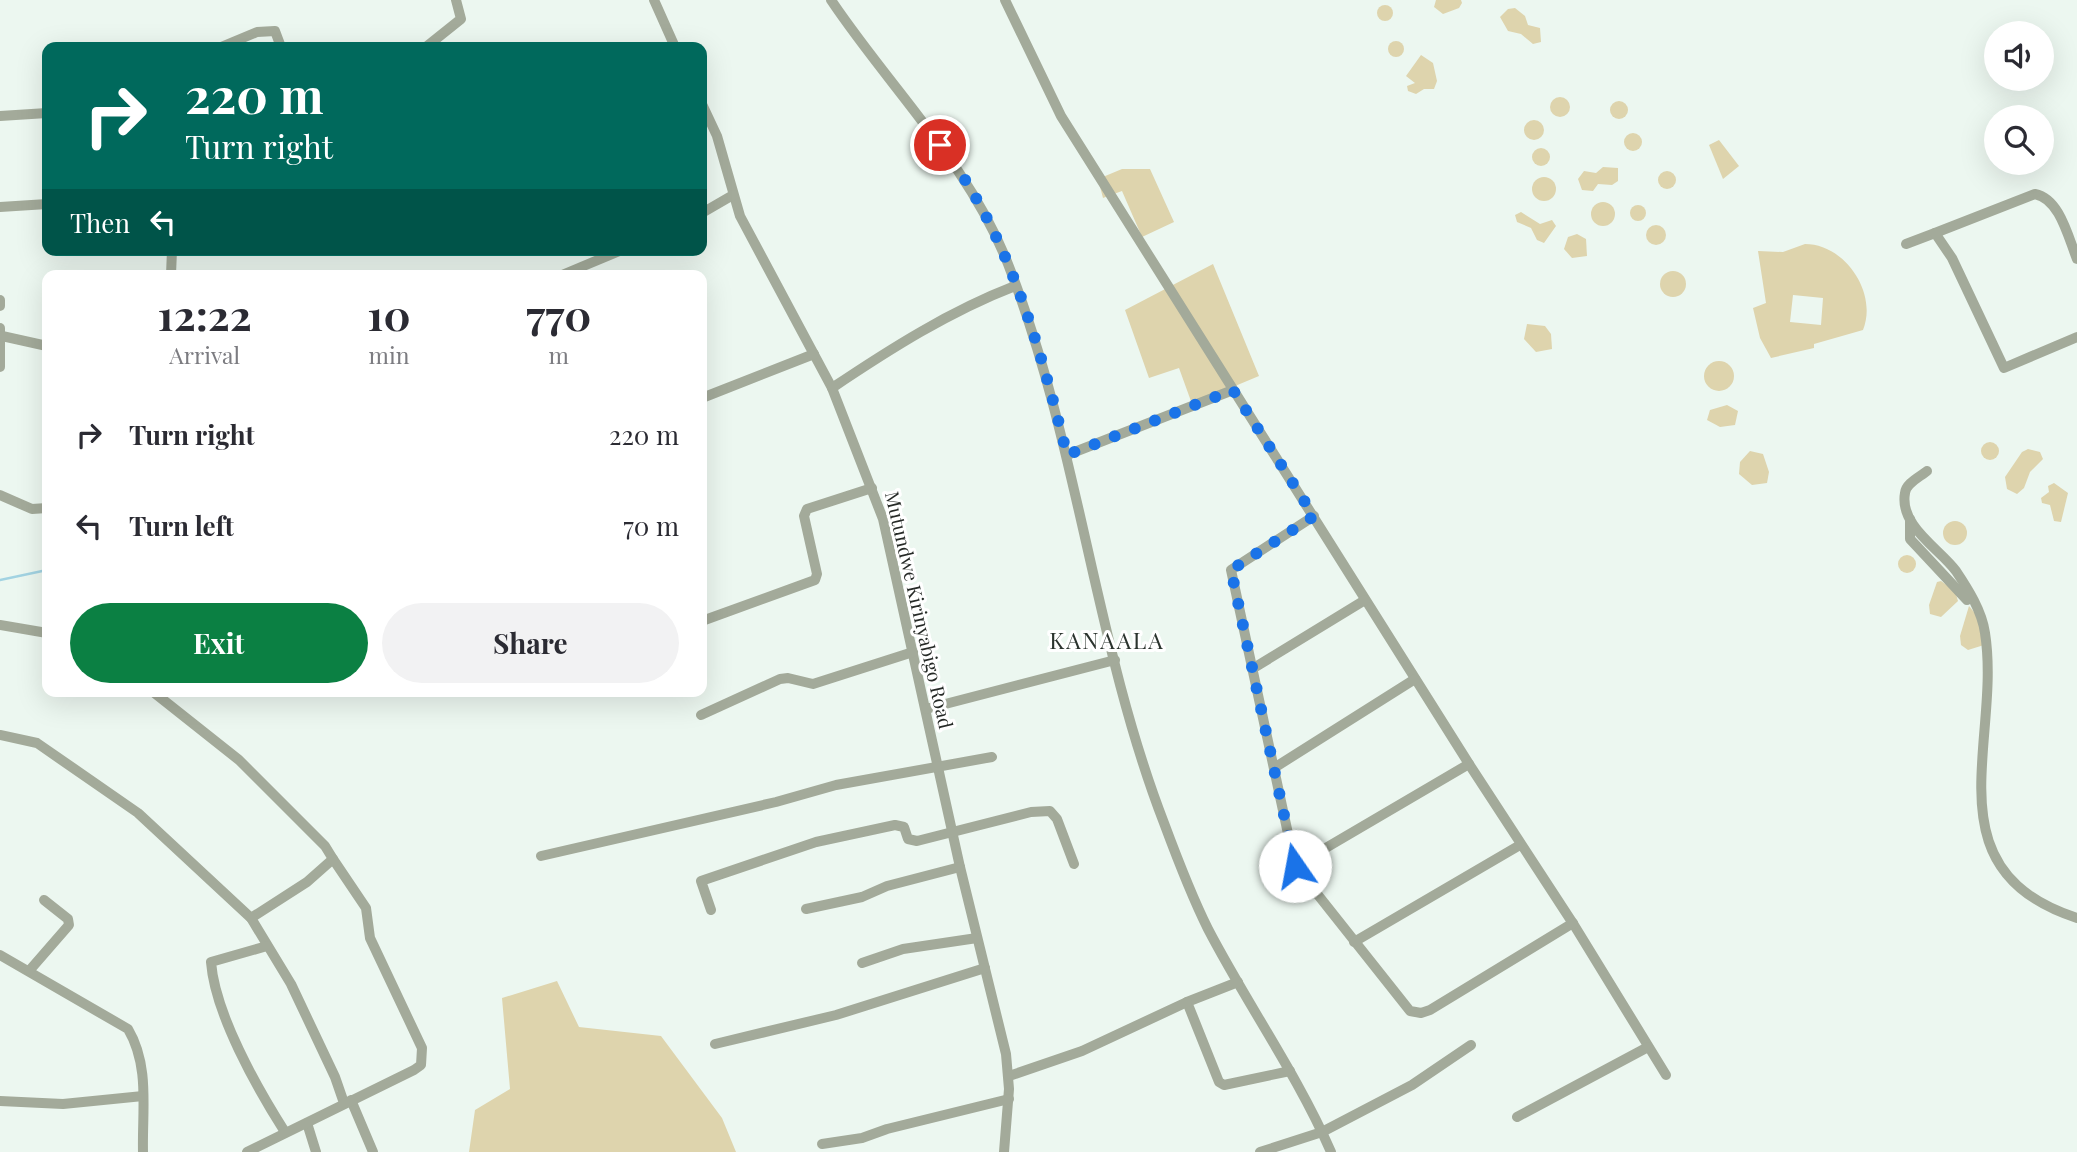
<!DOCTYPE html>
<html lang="en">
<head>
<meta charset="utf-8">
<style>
	body { margin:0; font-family:"Playfair Display",serif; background:#f2f2f3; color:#2b2b33; height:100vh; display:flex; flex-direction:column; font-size:26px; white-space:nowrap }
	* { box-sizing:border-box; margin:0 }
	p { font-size:23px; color:#7c7c81 }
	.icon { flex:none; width:38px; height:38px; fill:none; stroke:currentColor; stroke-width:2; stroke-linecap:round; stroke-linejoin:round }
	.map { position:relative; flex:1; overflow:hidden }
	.panel { position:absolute; left:42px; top:270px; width:665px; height:427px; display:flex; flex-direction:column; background:#fff; border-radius:14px; box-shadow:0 7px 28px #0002 }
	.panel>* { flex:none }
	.guide { position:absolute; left:42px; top:42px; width:665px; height:214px; border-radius:14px; box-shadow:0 7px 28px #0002; background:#00695c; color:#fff; overflow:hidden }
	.tools { position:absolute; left:1984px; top:21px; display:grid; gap:14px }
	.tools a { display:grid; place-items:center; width:70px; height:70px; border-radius:50%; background:#fff; box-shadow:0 7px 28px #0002; font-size:35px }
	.pin { position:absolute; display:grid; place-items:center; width:60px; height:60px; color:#fff; margin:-30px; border:4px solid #fff; border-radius:50%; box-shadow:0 2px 7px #0007 }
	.me { position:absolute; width:77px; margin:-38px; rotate:348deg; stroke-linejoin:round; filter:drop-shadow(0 0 5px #0008) }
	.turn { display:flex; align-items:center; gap:24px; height:147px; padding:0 28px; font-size:32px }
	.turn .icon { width:91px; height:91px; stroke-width:2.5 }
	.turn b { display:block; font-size:49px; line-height:60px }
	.then { display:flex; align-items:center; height:66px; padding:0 28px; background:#0003; gap:14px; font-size:26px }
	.eta { display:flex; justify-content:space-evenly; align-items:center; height:119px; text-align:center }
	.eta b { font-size:42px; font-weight:700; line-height:49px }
	.button { display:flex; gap:14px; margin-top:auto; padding:14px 28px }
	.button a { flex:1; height:80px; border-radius:42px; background:#0b8043; color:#fff; font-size:28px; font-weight:700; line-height:80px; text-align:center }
	.button a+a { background:#f2f2f3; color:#2b2b33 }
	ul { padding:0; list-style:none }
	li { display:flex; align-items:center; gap:21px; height:91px; padding:0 28px }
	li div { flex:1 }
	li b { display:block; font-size:26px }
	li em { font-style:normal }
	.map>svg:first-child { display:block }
</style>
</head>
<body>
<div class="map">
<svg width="2077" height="1152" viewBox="0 0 2077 1152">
	<rect width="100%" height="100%" fill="#ecf7f0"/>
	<g fill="#ded4ad" fill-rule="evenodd">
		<path d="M1436 0H1461L1462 3 1459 8 1443 14 1434 7Z"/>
		<circle cx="1385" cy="13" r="8"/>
		<path d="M1515 8 1525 16 1528 25 1540 28 1541 42 1533 44 1521 34 1508 31 1500 17 1508 9Z"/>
		<circle cx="1396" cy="49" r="8"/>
		<path d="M1421 55 1433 63 1437 81 1434 89H1424L1416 94 1408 91 1407 86 1415 83 1406 76Z"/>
		<circle cx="1560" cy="107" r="10"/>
		<circle cx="1619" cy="110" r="9"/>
		<circle cx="1534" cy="130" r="10"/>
		<circle cx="1633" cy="142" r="9"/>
		<path d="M1719 140 1739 166 1723 179 1709 145Z"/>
		<circle cx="1541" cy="157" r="9"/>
		<path d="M1603 167 1618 168V181L1612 185 1598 184 1593 191 1582 190 1578 179 1584 171 1596 173Z"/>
		<path d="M1122 169H1150L1174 222 1142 237 1122 191 1103 198 1098 179Z"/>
		<circle cx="1667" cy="180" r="9"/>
		<circle cx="1544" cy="189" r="12"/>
		<circle cx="1603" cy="214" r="12"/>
		<circle cx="1638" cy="213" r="8"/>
		<path d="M1521 212 1540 224 1552 220 1556 226 1544 243 1537 240 1531 228 1517 222 1515 215Z"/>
		<circle cx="1656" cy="235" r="10"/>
		<path d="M1577 234 1586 239 1587 256 1572 258 1564 249 1568 237Z"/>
		<path d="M1805 244C1845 244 1878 293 1863 330L1814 344V348L1771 358 1760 338 1753 308 1766 303 1758 251 1783 252ZM1793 295 1823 298 1821 325 1790 322Z"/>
		<path d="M1213 264 1259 376 1192 404 1179 368 1149 378 1125 310Z"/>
		<circle cx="1673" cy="284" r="13"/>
		<path d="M1527 324 1545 326 1551 334 1552 349 1536 352 1524 339Z"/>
		<circle cx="1719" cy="376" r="15"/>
		<path d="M1727 405 1738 411 1735 425 1720 427 1707 420 1710 410Z"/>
		<circle cx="1990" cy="451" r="9"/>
		<path d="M2028 449 2040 452 2043 459 2030 472 2024 488 2017 494 2007 489 2005 477 2022 452Z"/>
		<path d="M1750 451 1763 454 1769 472 1767 483 1752 485 1739 474 1740 462Z"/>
		<path d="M2054 483 2068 493 2061 522 2054 521 2050 505 2042 503 2041 498 2049 492 2048 486Z"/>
		<circle cx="1955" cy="533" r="12"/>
		<circle cx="1907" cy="564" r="9"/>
		<path d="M1941 581 1955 591 1958 601 1941 617 1930 614 1929 605 1937 582Z"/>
		<path d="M1969 606 1979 618 1984 645 1968 650 1961 645 1960 636Z"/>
		<path d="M557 981 579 1027 661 1036 722 1118 736 1152H469L475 1110 510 1089 502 998Z"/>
	</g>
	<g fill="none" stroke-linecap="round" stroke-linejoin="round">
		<path stroke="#a2d3e2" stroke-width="2.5" d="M0 580 47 570"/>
		<g stroke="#a3aa9a" stroke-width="10">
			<path d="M654 0 675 47"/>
			<path d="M831 0C890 88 969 164 1008 264 1079 445 1094 642 1164 823 1177 858 1191 895 1208 929 1247 1004 1297 1074 1331 1152"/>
			<path d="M1005 0 1061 116 1469 764 1574 925 1666 1075"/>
			<path d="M221 47 257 32 275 31 281 47"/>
			<path d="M426 47 461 19 456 0"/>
			<path d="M702 104 717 136 740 216 832 388 883 519 960 867 1006 1054 1009 1089 1004 1152"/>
			<path d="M0 116 47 113"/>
			<path d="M0 207 47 204"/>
			<path d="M702 213 733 195"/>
			<path d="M1906 244 1935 233"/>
			<path d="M2077 259C2068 237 2060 199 2035 194L1935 233 1952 258 2004 368 2077 337"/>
			<path d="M171 275 172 250"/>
			<path d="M562 275 622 250"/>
			<path d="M0 300V306"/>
			<path d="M0 328V367"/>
			<path d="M2 336 47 346"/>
			<path d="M832 388C890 349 950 311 1015 286"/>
			<path d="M702 398 814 354"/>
			<path d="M1067 455 1233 390"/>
			<path d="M1927 471C1920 477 1906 483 1905 493 1899 526 1940 549 1956 571 1968 589 1982 611 1985 633 2002 741 1928 870 2077 918"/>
			<path d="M0 495 32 509 47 508"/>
			<path d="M1910 519V539L1967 600"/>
			<path d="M702 621 815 580 817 574 804 516 807 509 872 488"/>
			<path d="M0 625 47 633"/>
			<path d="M1252 669 1365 600"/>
			<path d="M152 691 239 760 325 846 333 859 307 882 251 918"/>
			<path d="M549 691V692"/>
			<path d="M926 709 1115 660"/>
			<path d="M701 715 780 679 788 678 813 684 913 652"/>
			<path d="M0 735 37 743 138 813 251 918 291 984 335 1077 344 1103"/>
			<path d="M1469 764 1295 866 1410 1011 1421 1013 1430 1010 1573 923"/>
			<path d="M1274 768 1415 679"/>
			<path d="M541 856 776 802 836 785 992 757"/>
			<path d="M1295 866 1231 570 1314 516"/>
			<path d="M806 909 862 897 887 886 960 867"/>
			<path d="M711 910 701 881 816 842 895 825 904 827 908 839 917 841 1031 812 1050 811 1057 819 1074 864"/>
			<path d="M1354 942 1520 845"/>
			<path d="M267 946 211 962C215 1014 257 1088 285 1132"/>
			<path d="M0 955 128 1029C150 1066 142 1110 143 1152"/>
			<path d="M862 963 903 949 977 938"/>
			<path d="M29 971 69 925 68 919 44 900"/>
			<path d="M1238 982 1187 1002 1219 1082 1224 1085 1290 1071"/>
			<path d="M715 1044 836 1015 985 968"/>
			<path d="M1009 1076 1082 1051 1187 1002"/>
			<path d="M351 1100 373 1152"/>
			<path d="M0 1101 63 1104 143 1096"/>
			<path d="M1517 1117 1648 1047"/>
			<path d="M307 1123 316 1152"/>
			<path d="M822 1144 862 1138 887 1129 1009 1099"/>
			<path d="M247 1152 414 1070 421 1065 422 1048 370 938 366 908 333 859"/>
			<path d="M1260 1152 1322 1132 1412 1085 1471 1045"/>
		</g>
	</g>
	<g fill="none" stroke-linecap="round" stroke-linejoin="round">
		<path stroke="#1a73e8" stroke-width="12" stroke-dasharray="0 21.6" d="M940 145C1008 229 1041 351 1067 455L1233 390 1314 516 1231 570 1295 866"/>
	</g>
	<g text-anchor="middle" stroke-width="6" stroke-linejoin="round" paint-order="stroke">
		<g font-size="19" fill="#262a27" stroke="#fff">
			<text transform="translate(919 610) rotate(77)" y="7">Mutundwe Kirinyabigo Road</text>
		</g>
		<g font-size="23" letter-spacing="2" fill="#2b342e" stroke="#fff">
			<text x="1107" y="649">KANAALA</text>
		</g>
	</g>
</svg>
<div class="tools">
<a><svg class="icon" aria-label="sound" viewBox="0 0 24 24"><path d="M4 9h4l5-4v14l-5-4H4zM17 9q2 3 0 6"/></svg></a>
<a><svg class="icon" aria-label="search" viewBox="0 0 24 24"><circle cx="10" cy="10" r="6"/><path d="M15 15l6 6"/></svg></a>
</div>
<div class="pin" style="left:940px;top:145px;background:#d93025"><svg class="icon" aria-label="arrive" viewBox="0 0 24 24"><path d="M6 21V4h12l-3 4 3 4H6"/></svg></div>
<svg class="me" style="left:1295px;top:866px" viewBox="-20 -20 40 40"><circle r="19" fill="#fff"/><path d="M0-13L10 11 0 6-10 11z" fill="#1a73e8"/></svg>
<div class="guide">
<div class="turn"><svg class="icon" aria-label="right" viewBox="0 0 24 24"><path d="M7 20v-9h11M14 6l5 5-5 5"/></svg><div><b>220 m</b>Turn right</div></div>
<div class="then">Then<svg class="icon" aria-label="left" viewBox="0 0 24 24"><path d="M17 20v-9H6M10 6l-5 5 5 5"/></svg></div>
</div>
<section class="panel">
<div class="eta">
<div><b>12:22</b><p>Arrival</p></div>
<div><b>10</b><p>min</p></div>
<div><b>770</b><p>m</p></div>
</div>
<ul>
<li><svg class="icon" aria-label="right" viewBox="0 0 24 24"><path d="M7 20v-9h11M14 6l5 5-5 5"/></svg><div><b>Turn right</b></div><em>220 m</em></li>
<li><svg class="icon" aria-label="left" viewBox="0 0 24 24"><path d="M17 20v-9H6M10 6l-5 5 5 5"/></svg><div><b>Turn left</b></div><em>70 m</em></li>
</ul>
<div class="button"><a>Exit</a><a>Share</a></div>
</section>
</div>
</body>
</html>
